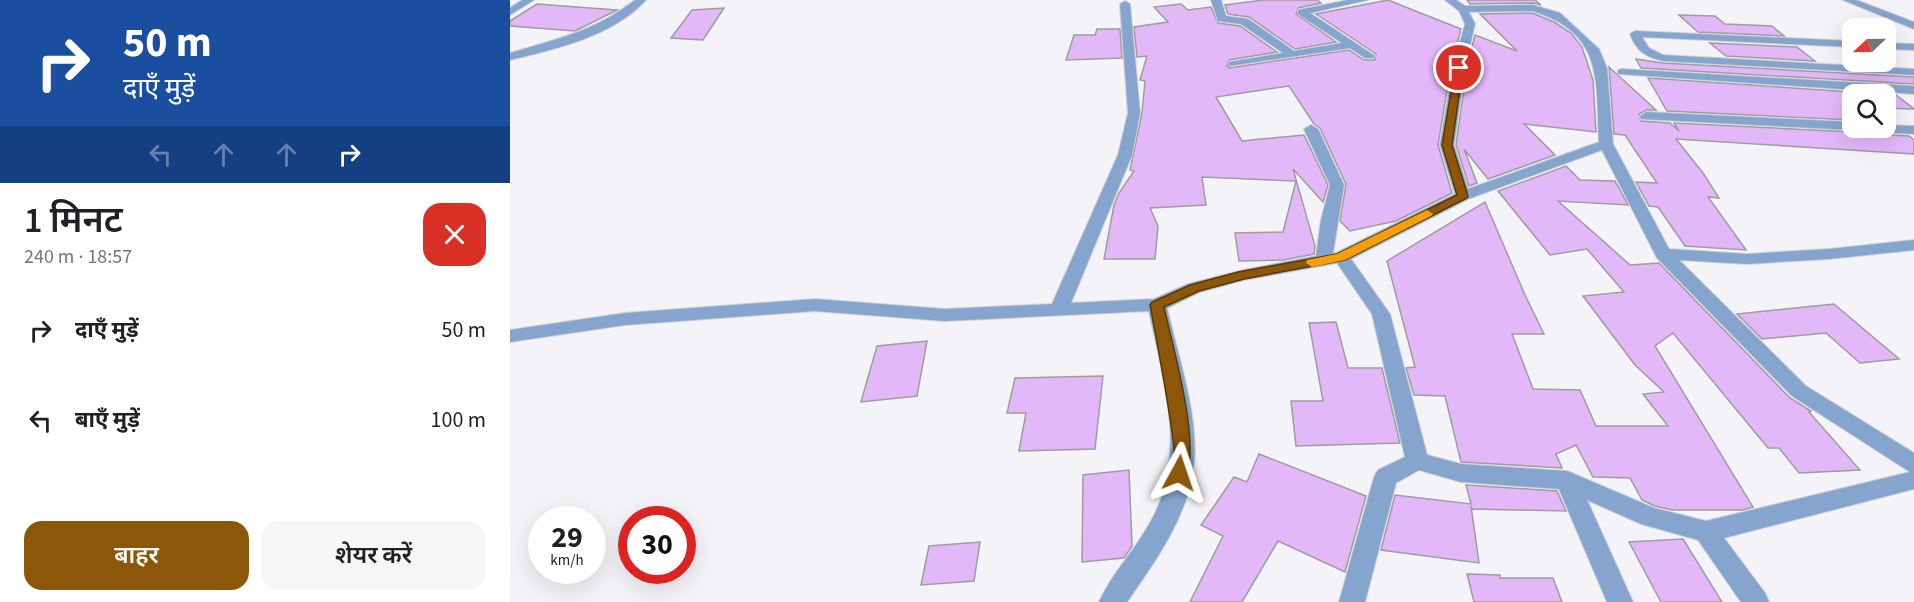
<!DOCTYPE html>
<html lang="hi">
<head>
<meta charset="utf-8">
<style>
	body { margin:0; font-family:"Source Sans 3","Noto Sans Devanagari",sans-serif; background:#f6f6f6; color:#202124; height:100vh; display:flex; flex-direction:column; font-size:22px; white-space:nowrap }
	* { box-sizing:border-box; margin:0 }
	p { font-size:20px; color:#757577 }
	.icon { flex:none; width:33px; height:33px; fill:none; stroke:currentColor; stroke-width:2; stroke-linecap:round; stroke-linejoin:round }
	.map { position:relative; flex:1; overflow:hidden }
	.panel { display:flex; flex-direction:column; background:#fff; width:510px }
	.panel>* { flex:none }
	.banner { background:#1a4fa0; color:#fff; overflow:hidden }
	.needle { width:39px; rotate:248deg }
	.buttons { position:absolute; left:1332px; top:18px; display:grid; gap:12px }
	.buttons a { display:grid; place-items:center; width:54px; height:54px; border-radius:12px; background:#fff; box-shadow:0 6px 24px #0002; font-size:30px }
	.speed { position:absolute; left:18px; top:506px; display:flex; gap:12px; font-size:30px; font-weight:700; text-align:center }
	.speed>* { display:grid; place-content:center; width:78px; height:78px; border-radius:50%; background:#fff; box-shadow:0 6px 24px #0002; line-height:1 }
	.speed small { font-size:15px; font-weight:400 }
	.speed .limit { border:9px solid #d22; background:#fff; color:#111 }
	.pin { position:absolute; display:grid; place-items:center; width:51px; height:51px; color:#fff; margin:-26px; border:3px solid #fff; border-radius:50%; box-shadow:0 2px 6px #0007 }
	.me { position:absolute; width:66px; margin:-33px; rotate:5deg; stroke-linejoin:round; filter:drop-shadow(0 0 4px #0008) }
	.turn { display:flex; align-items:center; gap:21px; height:126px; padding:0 24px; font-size:27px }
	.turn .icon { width:78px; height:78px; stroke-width:2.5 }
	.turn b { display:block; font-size:42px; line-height:51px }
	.lanes { display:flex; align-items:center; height:57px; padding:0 24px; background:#0003; justify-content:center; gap:30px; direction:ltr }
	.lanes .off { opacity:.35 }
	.round { display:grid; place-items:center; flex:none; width:63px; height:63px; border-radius:18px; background:#f6f6f6 }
	.head { display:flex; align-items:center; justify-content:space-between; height:102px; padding:0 24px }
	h1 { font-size:36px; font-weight:600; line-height:45px }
	.cta { display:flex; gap:12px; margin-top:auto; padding:12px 24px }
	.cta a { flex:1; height:69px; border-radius:18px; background:#8c5708; color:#fff; font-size:24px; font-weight:600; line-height:69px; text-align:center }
	.cta a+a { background:#f6f6f6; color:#202124 }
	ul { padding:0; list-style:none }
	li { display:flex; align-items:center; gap:18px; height:90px; padding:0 24px }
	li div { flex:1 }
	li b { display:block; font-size:22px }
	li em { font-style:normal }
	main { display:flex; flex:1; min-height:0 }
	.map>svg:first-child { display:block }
</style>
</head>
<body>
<main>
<section class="panel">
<div class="banner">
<div class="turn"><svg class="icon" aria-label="right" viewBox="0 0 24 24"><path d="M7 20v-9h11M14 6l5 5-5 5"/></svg><div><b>50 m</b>दाएँ मुड़ें</div></div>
<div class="lanes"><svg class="icon off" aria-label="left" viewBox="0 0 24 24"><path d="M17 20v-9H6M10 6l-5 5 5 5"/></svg><svg class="icon off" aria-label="ahead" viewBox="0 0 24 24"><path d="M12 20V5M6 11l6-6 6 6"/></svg><svg class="icon off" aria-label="ahead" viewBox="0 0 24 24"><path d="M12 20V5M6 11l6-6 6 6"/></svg><svg class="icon" aria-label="right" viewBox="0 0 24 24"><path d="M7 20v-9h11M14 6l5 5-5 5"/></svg></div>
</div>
<div class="head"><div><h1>1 मिनट</h1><p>240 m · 18:57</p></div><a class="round" style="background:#d93025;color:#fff"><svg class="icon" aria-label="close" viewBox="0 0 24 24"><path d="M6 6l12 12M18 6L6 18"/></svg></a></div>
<ul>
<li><svg class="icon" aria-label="right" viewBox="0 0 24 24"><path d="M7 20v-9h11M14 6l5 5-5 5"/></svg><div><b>दाएँ मुड़ें</b></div><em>50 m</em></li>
<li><svg class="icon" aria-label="left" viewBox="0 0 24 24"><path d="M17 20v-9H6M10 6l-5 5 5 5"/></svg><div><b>बाएँ मुड़ें</b></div><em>100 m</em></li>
</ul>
<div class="cta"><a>बाहर</a><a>शेयर करें</a></div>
</section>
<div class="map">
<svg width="1404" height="602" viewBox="0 0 1404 602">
	<rect width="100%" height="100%" fill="#f3f3f8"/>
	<g fill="#e2b8f9" stroke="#9f9ca0" stroke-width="1.5">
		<path d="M753 0H807L811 3 788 8 786 14 826 42 785 49 739 17 718 14 715 5Z"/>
		<path d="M878 0 951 29 941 66 928 145 942 193 886 221 840 231 830 221 836 184 810 128 804 124 779 86 706 97 732 141 794 135 818 185 813 202 783 169 805 246 804 254 773 260 729 261 725 233 773 232 786 181 692 177 696 205 640 208 648 226 645 259H594L604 205 609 193 624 171 620 170 632 113 635 81 630 80 637 56 627 57 624 27 658 22 644 7 671 4 678 10 701 7 708 23 730 26 767 52 719 60 717 66 719 68 839 50 854 60H865L866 54 806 14Z"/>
		<path d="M957 0H1025L1031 5 1023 3 960 4Z"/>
		<path d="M27 4 107 10 65 31 0 26V21Z"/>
		<path d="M214 8 193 40 161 38 182 10Z"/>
		<path d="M1022 13 1044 22 1061 33 1072 47 1083 80 1086 132 1014 124 1045 155 978 179 954 149 967 183 959 186 946 145 957 67 965 35 1007 51 970 14Z"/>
		<path d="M1169 15 1205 16 1215 24 1262 26 1274 36 1188 32Z"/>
		<path d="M587 29H610L612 58 556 60 564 35H585Z"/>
		<path d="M1200 43 1287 47 1305 61 1216 56Z"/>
		<path d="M1126 59 1153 63 1404 77V84L1131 68Z"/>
		<path d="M1099 67 1146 110H1136L1129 114 1131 121 1160 123 1169 131 1164 123 1342 132 1354 128 1363 134 1399 136 1404 140V154L1166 139 1193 173 1209 198 1198 197 1236 250 1175 246 1148 207 1139 206 1126 182 1147 183 1115 135 1104 134Z"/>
		<path d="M1138 78 1386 95 1404 109 1376 108V94H1342V120L1157 111Z"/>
		<path d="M1056 166 1070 180 1105 181 1118 205 1048 201 1120 265 1149 263 1280 398 1301 411 1299 412 1350 470 1289 473 1269 448H1258L1163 333 1145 346 1243 507 1233 510H1162L1145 506 1132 500 1120 478 1083 477 1066 445 1046 454 1052 468 951 462 935 396 904 395 896 368 905 367 877 261 975 202 1015 295 1034 334H1002L1023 389 1070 390 1086 426H1158L1133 394 1154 392 1125 365 1073 296 1114 292 1077 249 1040 255 988 191Z"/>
		<path d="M1324 304 1389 359 1350 363 1316 333 1252 339 1227 314Z"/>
		<path d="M826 322 838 368H872L890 443 786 446 781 401H813L799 323Z"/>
		<path d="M417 341 407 396 351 402 367 346Z"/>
		<path d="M593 376 585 449 509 451 516 413H497L505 378Z"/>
		<path d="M749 454 856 496 835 572 768 541 732 602H680L713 536 691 525 724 477 737 482Z"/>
		<path d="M619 470 622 546 614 558 572 562 573 475Z"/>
		<path d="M956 485 1047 491 1056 511 962 509 961 506 969 563 871 550 885 495 961 504Z"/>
		<path d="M1173 539 1212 602H1151L1119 542Z"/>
		<path d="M470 542 464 581 411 585 419 546Z"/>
		<path d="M957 574 990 575V578H1043L1052 602H964Z"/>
	</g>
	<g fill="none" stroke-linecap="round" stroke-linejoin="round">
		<g stroke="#cfcfd3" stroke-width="2">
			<g id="minor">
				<path d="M12 0H24L0 15V8Z"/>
				<path d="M125 0H136C103 36 46 49 0 60V53C47 39 85 31 125 0Z"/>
				<path d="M701 0H711L716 16 738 19 784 51 832 43 788 14V10L838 0H858L800 13 865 56 863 58H855L840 48 719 66V62L773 53 731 24 708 21Z"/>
				<path d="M935 0H946L955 6 1023 5 1050 13 1089 49 1097 68 1103 144 1159 249 1237 254 1319 249 1404 240V250L1319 259 1237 264 1169 260 1296 386 1404 453V489L1214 538 1255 593 1259 602H1231L1188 540 1131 524 1077 500 1123 602H1097L1049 489 951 482 909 470 886 483 855 602H829L864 477 868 470 895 457 862 314 827 263 734 280 690 292 657 308C668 357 691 421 683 471 676 519 644 563 617 602H589C602 573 626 549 641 521 678 454 654 382 639 311L435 321 305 311 115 325 0 342V330L115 313 305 299 435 309 542 304 608 155 618 113 610 4 615 1 620 4 630 113 622 155 561 303 644 299 678 284 733 270 806 256 811 220 820 185 794 129 801 125 808 129 834 185 823 253H826L945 194 930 145 943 67 955 24 949 11ZM1022 11C1094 32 1086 81 1089 142L958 189 944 145 955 67 965 24 959 12ZM1092 150 1147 258 1282 396 1400 472 1196 521 1144 508 1057 471 951 464 917 455 880 314 841 259 958 199Z"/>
				<path d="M1333 0H1346L1404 22V29Z"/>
				<path d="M1125 31 1342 41V47L1132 37 1139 48 1153 55 1404 69V75L1153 61C1136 57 1126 51 1120 34Z"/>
				<path d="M1376 43 1404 44V50L1376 49Z"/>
				<path d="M1112 69 1404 86V94L1108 74V70Z"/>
				<path d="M1136 112 1342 122V128H1347L1342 130 1131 119 1130 116Z"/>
				<path d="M1376 125 1404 126V134L1363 132 1356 128H1376Z"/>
			</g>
		</g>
		<use href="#minor" fill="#85a5cf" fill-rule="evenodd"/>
	</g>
	<path fill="#8c5708" stroke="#5b3905" stroke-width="1.5" d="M949 65 953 68 942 145 958 196 957 198 835 260 734 279 689 291 654 307C662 344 692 446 675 478L669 480 663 478C658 468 665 457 664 447 658 399 649 352 640 305L642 302 680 285 728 272 827 254 947 195 932 145 945 68Z"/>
	<path fill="#f59e0b" d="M917 210 923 214 921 216 835 260 802 267 796 263 797 260 827 254Z"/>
</svg>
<div class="buttons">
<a><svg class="needle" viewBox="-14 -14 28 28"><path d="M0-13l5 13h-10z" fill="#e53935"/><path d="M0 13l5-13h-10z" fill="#757577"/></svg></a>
<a><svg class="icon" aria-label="search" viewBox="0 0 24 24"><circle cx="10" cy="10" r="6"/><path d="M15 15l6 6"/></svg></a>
</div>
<div class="speed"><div>29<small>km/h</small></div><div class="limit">30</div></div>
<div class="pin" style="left:949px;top:68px;background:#d93025"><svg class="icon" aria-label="arrive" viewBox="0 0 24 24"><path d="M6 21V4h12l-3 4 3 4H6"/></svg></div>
<svg class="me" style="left:669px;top:473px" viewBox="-20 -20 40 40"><path d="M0-17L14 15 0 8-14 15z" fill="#8c5708" stroke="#fff" stroke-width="4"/></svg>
</div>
</main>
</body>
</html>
